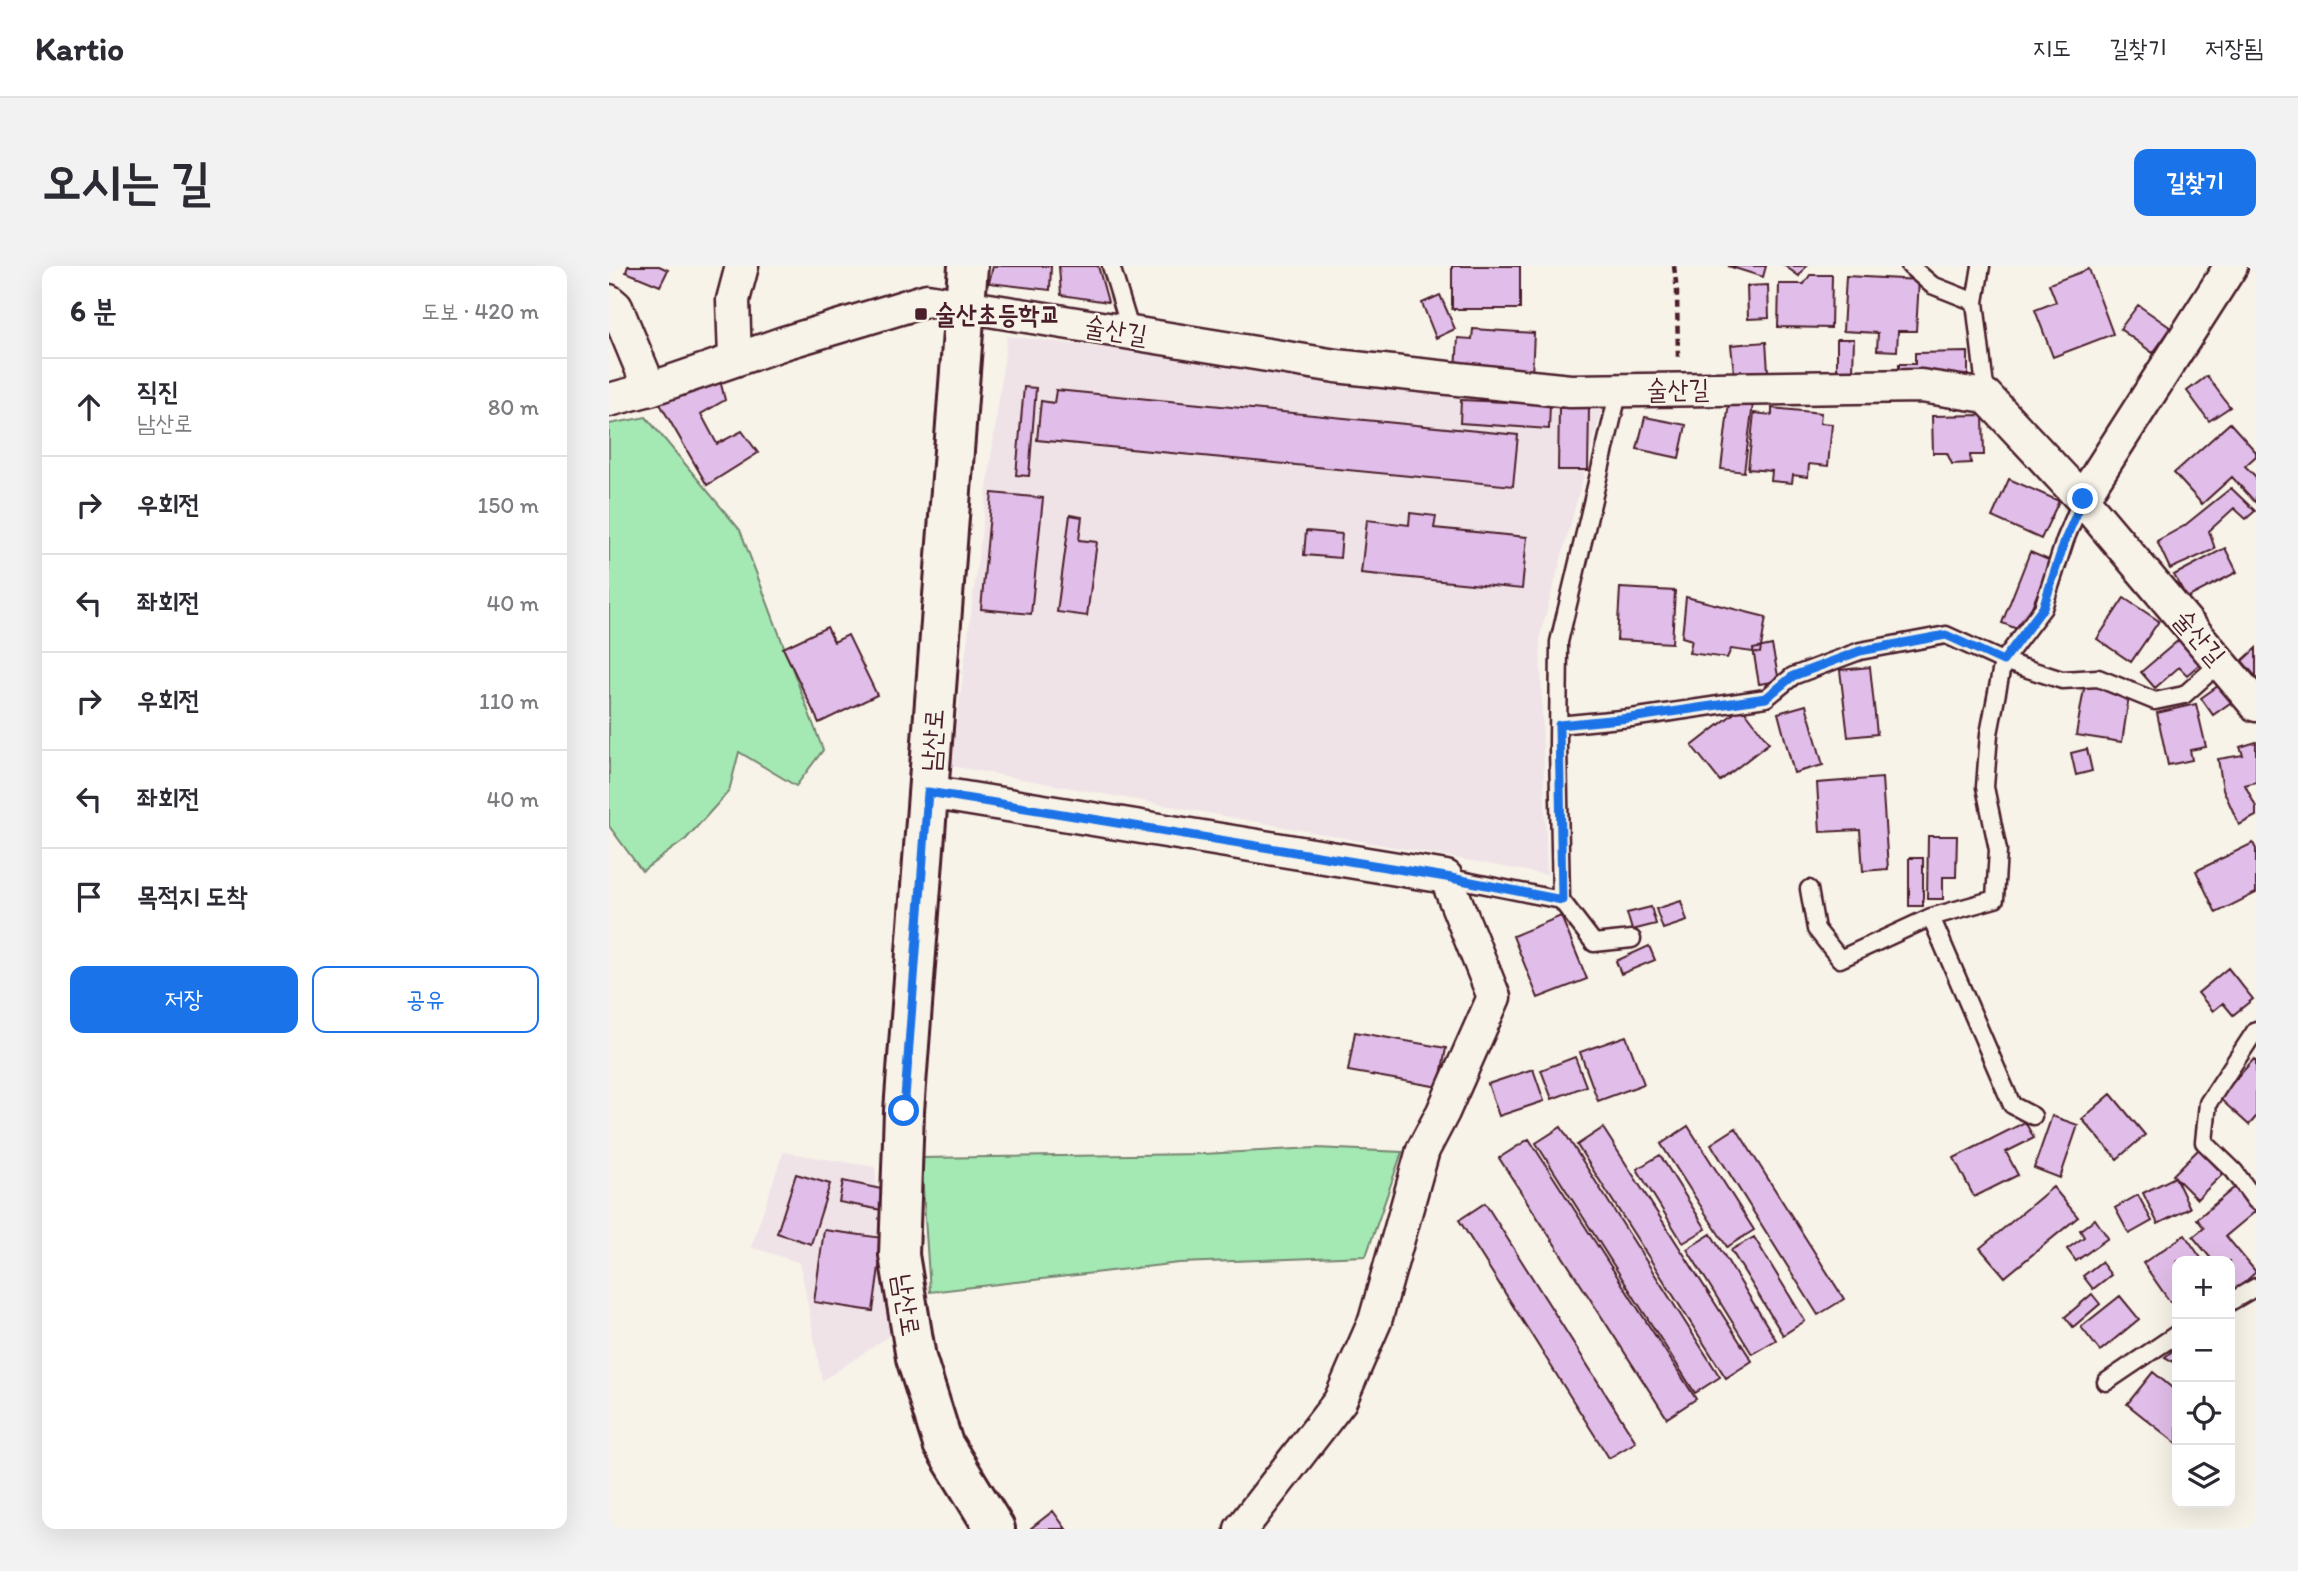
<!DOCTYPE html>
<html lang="ko">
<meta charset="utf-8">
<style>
:root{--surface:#fff;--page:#f2f2f3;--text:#2b2b33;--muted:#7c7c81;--line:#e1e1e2;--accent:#1a73e8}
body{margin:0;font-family:Itim,"Poor Story",sans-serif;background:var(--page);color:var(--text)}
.controls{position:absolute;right:21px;bottom:21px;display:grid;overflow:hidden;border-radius:14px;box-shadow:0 7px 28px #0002}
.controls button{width:63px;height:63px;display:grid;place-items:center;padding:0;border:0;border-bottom:2px solid var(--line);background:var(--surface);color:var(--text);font:35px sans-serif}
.stop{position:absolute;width:21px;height:21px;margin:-16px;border:5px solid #1a73e8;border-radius:50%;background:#fff}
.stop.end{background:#1a73e8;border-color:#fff;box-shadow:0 2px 7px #0008}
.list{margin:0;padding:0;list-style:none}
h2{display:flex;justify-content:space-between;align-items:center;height:91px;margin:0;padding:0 28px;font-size:30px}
h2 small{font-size:23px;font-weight:400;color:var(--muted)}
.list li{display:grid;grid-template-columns:46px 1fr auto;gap:21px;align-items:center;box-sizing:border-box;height:98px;padding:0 28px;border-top:2px solid var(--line)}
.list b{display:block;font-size:26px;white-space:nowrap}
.list p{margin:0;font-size:23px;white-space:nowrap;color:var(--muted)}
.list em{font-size:23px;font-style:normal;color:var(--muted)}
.actions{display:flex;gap:14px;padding:21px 28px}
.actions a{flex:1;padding:16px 0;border:2px solid var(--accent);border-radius:14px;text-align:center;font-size:24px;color:var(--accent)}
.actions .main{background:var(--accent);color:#fff}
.icon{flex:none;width:38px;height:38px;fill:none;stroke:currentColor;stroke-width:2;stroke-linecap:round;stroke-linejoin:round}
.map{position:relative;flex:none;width:1647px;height:1263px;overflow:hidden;border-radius:14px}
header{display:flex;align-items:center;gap:42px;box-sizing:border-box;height:98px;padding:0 35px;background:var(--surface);border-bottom:2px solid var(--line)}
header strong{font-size:33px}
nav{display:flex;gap:38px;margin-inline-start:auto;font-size:24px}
.intro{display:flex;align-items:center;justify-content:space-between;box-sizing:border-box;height:168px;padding:0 42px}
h1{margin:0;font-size:49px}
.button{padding:18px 32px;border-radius:14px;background:var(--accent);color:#fff;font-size:24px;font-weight:700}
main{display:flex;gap:42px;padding:0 42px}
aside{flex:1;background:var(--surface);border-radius:14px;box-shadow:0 7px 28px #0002}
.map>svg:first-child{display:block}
.built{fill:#f0e3e8}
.green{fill:#a4e9b4;stroke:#778470;stroke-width:2}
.building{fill:#e1bee9;stroke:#4a1f2b;stroke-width:2}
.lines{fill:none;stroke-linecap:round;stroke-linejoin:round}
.service-casing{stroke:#4a1f2b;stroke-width:21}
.minor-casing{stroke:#4a1f2b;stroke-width:37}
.tertiary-casing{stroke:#4a1f2b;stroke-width:44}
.path{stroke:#4a1f2b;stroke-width:4.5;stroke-dasharray:7 5;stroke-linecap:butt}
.service{stroke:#f7f3e8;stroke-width:16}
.minor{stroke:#f7f3e8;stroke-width:32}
.tertiary{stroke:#f7f3e8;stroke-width:38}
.route{stroke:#1a73e8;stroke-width:9}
.poi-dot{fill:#4a1f2b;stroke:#f7f3e8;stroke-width:2.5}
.labels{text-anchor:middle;stroke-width:5;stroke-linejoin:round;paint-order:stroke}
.poi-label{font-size:26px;font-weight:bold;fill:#4a1f2b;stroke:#f7f3e8;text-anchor:start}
.street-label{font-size:26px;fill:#4a1f2b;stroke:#f7f3e8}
</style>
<header>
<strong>Kartio</strong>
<nav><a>지도</a><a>길찾기</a><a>저장됨</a></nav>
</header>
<div class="intro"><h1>오시는 길</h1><a class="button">길찾기</a></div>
<main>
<aside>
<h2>6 분<small>도보 · 420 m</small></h2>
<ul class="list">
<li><svg class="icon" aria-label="ahead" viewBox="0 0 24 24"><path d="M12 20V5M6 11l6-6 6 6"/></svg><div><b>직진</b><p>남산로</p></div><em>80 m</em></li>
<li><svg class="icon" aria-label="right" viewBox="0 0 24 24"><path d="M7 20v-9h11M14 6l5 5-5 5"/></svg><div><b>우회전</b></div><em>150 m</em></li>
<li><svg class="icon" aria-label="left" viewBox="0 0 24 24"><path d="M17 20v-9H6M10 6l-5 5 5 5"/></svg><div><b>좌회전</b></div><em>40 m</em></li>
<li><svg class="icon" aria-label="right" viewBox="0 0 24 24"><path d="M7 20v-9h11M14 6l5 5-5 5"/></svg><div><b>우회전</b></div><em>110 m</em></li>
<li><svg class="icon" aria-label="left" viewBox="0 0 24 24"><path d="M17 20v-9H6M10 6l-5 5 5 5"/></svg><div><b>좌회전</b></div><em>40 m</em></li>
<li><svg class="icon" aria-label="arrive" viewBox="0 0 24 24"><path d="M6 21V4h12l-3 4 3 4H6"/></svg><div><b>목적지 도착</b></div></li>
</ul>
<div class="actions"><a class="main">저장</a><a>공유</a></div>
</aside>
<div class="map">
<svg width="1647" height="1263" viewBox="0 0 1647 1263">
<rect width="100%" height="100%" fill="#f7f3e8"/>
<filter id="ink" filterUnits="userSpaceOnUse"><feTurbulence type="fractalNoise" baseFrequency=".0143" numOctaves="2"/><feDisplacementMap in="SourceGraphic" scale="14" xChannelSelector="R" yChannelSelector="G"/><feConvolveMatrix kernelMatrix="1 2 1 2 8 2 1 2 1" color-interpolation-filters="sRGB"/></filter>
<g filter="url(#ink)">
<path class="built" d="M398,70L993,143L931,370L938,609L342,500Z
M174,886L266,901L283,1068L213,1115L191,997L142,981Z"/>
<path class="green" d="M37,151L131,264L214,484L187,520L130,486L120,525L77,573L33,605L0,560V158Z
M707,882L793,886L757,990L570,997L321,1026L312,892L593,888Z"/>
<path class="building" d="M19,0H50L59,4L51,20L17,6Z
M384,0H442L441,24L380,17Z
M450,0H489L499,36L452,29Z
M843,0H911V43H843Z
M1119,0H1157L1154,11Z
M1176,0H1197L1190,10Z
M1480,3L1504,68L1444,91L1426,44L1447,36L1440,18Z
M1201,9H1223L1222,62L1169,61L1170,18H1195Z
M1237,10L1310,14L1307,65H1289L1288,85L1268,84L1269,67L1234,65Z
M1159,19L1160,52L1139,53L1138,20Z
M831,29L846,63L827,72L813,37Z
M1529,39L1562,62L1544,87L1511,63Z
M864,63L925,67L923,109L847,104L849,72L863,73Z
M1228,73H1245L1244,105H1228Z
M1157,76L1159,105L1125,108L1122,79Z
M1359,86V109H1290V98H1306V87Z
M110,110L116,134L92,148L108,178L133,165L149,187L98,219L47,131Z
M1598,110L1621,141L1600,155L1578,125Z
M415,121L427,122L420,210L407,209Z
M447,124L909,169L904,220L428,174L432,135L445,137Z
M852,134L941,138L940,163L851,157Z
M1120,136L1144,138L1135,206L1112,203Z
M950,142H980L979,204H949Z
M1163,142L1212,147L1211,157L1223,158L1219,200L1200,198L1199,211L1184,209L1183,217L1162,215L1163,205L1139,203L1145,147L1163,149Z
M1374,149L1375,189H1361L1362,197L1343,198L1338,187H1324L1323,150Z
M1036,151L1077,159L1070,192L1028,183Z
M1621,157L1647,186V190L1636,200L1647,211V235L1646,236L1623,211L1593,238L1565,207Z
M1400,213L1450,235L1432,273L1383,251Z
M1622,222L1646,245L1637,253L1625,242L1600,265L1606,283L1561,303L1548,275L1575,260Z
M383,227L434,232L422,348L372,343Z
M801,247L827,250L825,262L918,271L913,323L752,307L758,254L800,259Z
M461,249L473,251L470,274L488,276L478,350L448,346Z
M697,265L733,268L731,292L695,289Z
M1616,282L1628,306L1578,332L1565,309Z
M1421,286L1442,295L1413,365L1393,357Z
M1011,322L1066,325L1063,377L1008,374Z
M1077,331L1157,351L1151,387L1122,383L1118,392L1080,387L1083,374L1073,371Z
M1515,332L1550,355L1522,396L1488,373Z
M218,361L225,376L239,369L268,429L210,457L174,382Z
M1571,373L1592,397L1578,409L1570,401L1546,422L1532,406Z
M1163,379L1170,415L1150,418L1144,383Z
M1647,382V411L1633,395Z
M1261,401L1268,468L1239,471L1231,404Z
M1616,415L1628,432L1604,449L1592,432Z
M1476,417L1521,424L1513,476L1467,469Z
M1587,438L1597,481L1581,484L1583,494L1559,499L1548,447Z
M1197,439L1214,499L1185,507L1169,447Z
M1133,441L1160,477L1111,515L1083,480Z
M1647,476V516L1636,519L1647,541V550L1630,559L1614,523L1609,493L1634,489L1631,481Z
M1478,483L1483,505L1467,509L1462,487Z
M1273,512L1279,603L1254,605L1251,564L1211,566L1208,517Z
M1319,570H1348L1347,611H1334V633H1318Z
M1644,577L1647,583V627L1607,647L1587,605Z
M1300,592H1314V640H1300Z
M1072,635L1078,655L1054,663L1047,643Z
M1042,641L1047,658L1023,664L1018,647Z
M952,650L978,713L929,732L904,670Z
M1040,680L1046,694L1012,708L1007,695Z
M1619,702L1644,733L1624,749L1614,737L1604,745L1589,727Z
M746,766L837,782L830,821L739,805Z
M1017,770L1035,818L989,835L971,786Z
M966,791L977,820L943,833L932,804Z
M1645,793L1647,795V851L1640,859L1610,832Z
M924,803L935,835L890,850L879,818Z
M1502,828L1536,869L1508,893L1473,853Z
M1443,850L1469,859L1451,912L1425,902Z
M1416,856L1425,872L1397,886L1409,909L1365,931L1345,892Z
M1079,860L1145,964L1118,981L1052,878Z
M952,861L1111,1111L1086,1127L927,877Z
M994,862L1143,1095L1117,1112L968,879Z
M1127,862L1235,1033L1209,1049L1102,878Z
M920,873L1087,1133L1058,1152L890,892Z
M1590,883L1614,908L1588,933L1564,909Z
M1051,889L1097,963L1074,977L1028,903Z
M187,908L221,918L202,978L168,967Z
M1566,911L1581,942L1549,958L1534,927Z
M234,915L277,924L273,944L230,936Z
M1444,921L1469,951L1396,1011L1371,982Z
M1626,921L1647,945L1617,970L1647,1006L1627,1024L1621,1016V995H1604L1584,971L1595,962L1588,953Z
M1529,929L1543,955L1520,968L1506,942Z
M876,937L1027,1176L1000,1192L850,954Z
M1486,953L1499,972L1467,995L1458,983L1475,971L1471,964Z
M215,964L274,972L264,1045L205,1036Z
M1102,968L1167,1074L1143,1088L1078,983Z
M1576,969L1594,995H1568V1030L1561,1036L1534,997Z
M1145,971L1196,1055L1174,1069L1122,984Z
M1492,996L1502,1009L1484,1023L1474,1010Z
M1483,1028L1491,1038L1464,1061L1456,1051Z
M1511,1030L1530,1053L1491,1085L1472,1061Z
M1568,1081V1098L1556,1091Z
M1544,1106L1568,1126V1178L1518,1138Z
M444,1245L457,1263H423L422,1262Z"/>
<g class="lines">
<g class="service-casing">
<path id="service" d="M502,0L522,66
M1301,0L1323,19L1366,36
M1372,0L1366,36L1377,130
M949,459L1022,452L1157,432L1184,410L1251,385L1337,369L1394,395L1453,414L1489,412L1546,435L1575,429L1612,396
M837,611L952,634L985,677L1023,673
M1200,623L1207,663L1231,693L1322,651L1386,633L1389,584L1376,521L1380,468L1394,395L1434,342L1456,274L1473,233
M952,634L949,479L950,376L1010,124
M1322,651L1403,839L1424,850
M1647,764L1599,837L1595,876L1625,905L1647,935
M1621,1036L1647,1021
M1497,1116L1568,1068"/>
</g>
<g class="minor-casing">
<path id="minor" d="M0,35L7,41L41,123
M126,93L124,34L133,0
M0,134L41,123L175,77L318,34L727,100L961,125L1312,120L1377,130L1473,233L1647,439
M1473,233L1622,0
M319,526L837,611L885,731L834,846L814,884L766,1055L731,1135L632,1263"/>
</g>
<g class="tertiary-casing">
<path id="tertiary" d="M359,0L295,845L290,989L307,1092L334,1178L386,1263"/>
</g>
<path class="path" d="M1065,0L1068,25L1069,94"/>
<use href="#service" class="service"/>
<use href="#minor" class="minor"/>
<use href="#tertiary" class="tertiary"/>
</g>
</g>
<g class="lines" filter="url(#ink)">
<path class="route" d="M295,845L319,526L837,611L953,634L950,459L1021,452L1157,432L1184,410L1251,385L1337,369L1394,395L1434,342L1456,274L1474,233"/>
</g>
<rect class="poi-dot" x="305" y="41" width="14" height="14" rx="3.5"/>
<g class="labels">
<g class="poi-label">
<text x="326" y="57">술산초등학교</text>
</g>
<g class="street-label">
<text transform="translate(507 64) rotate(9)" y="9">술산길</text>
<text transform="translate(1069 123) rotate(-1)" y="9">술산길</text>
<text transform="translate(1591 371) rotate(49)" y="9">술산길</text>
<text transform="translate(323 474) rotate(-86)" y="9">남산로</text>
<text transform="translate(298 1039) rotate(81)" y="9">남산로</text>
</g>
</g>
</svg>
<div class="controls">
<button>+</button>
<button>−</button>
<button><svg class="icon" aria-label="locate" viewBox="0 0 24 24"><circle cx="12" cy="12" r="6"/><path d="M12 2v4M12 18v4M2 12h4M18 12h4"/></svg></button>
<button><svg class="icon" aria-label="layers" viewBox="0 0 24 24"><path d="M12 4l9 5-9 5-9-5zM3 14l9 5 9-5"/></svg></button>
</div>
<div class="stop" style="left:295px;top:845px"></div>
<div class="stop end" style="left:1474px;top:233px"></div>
</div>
</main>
